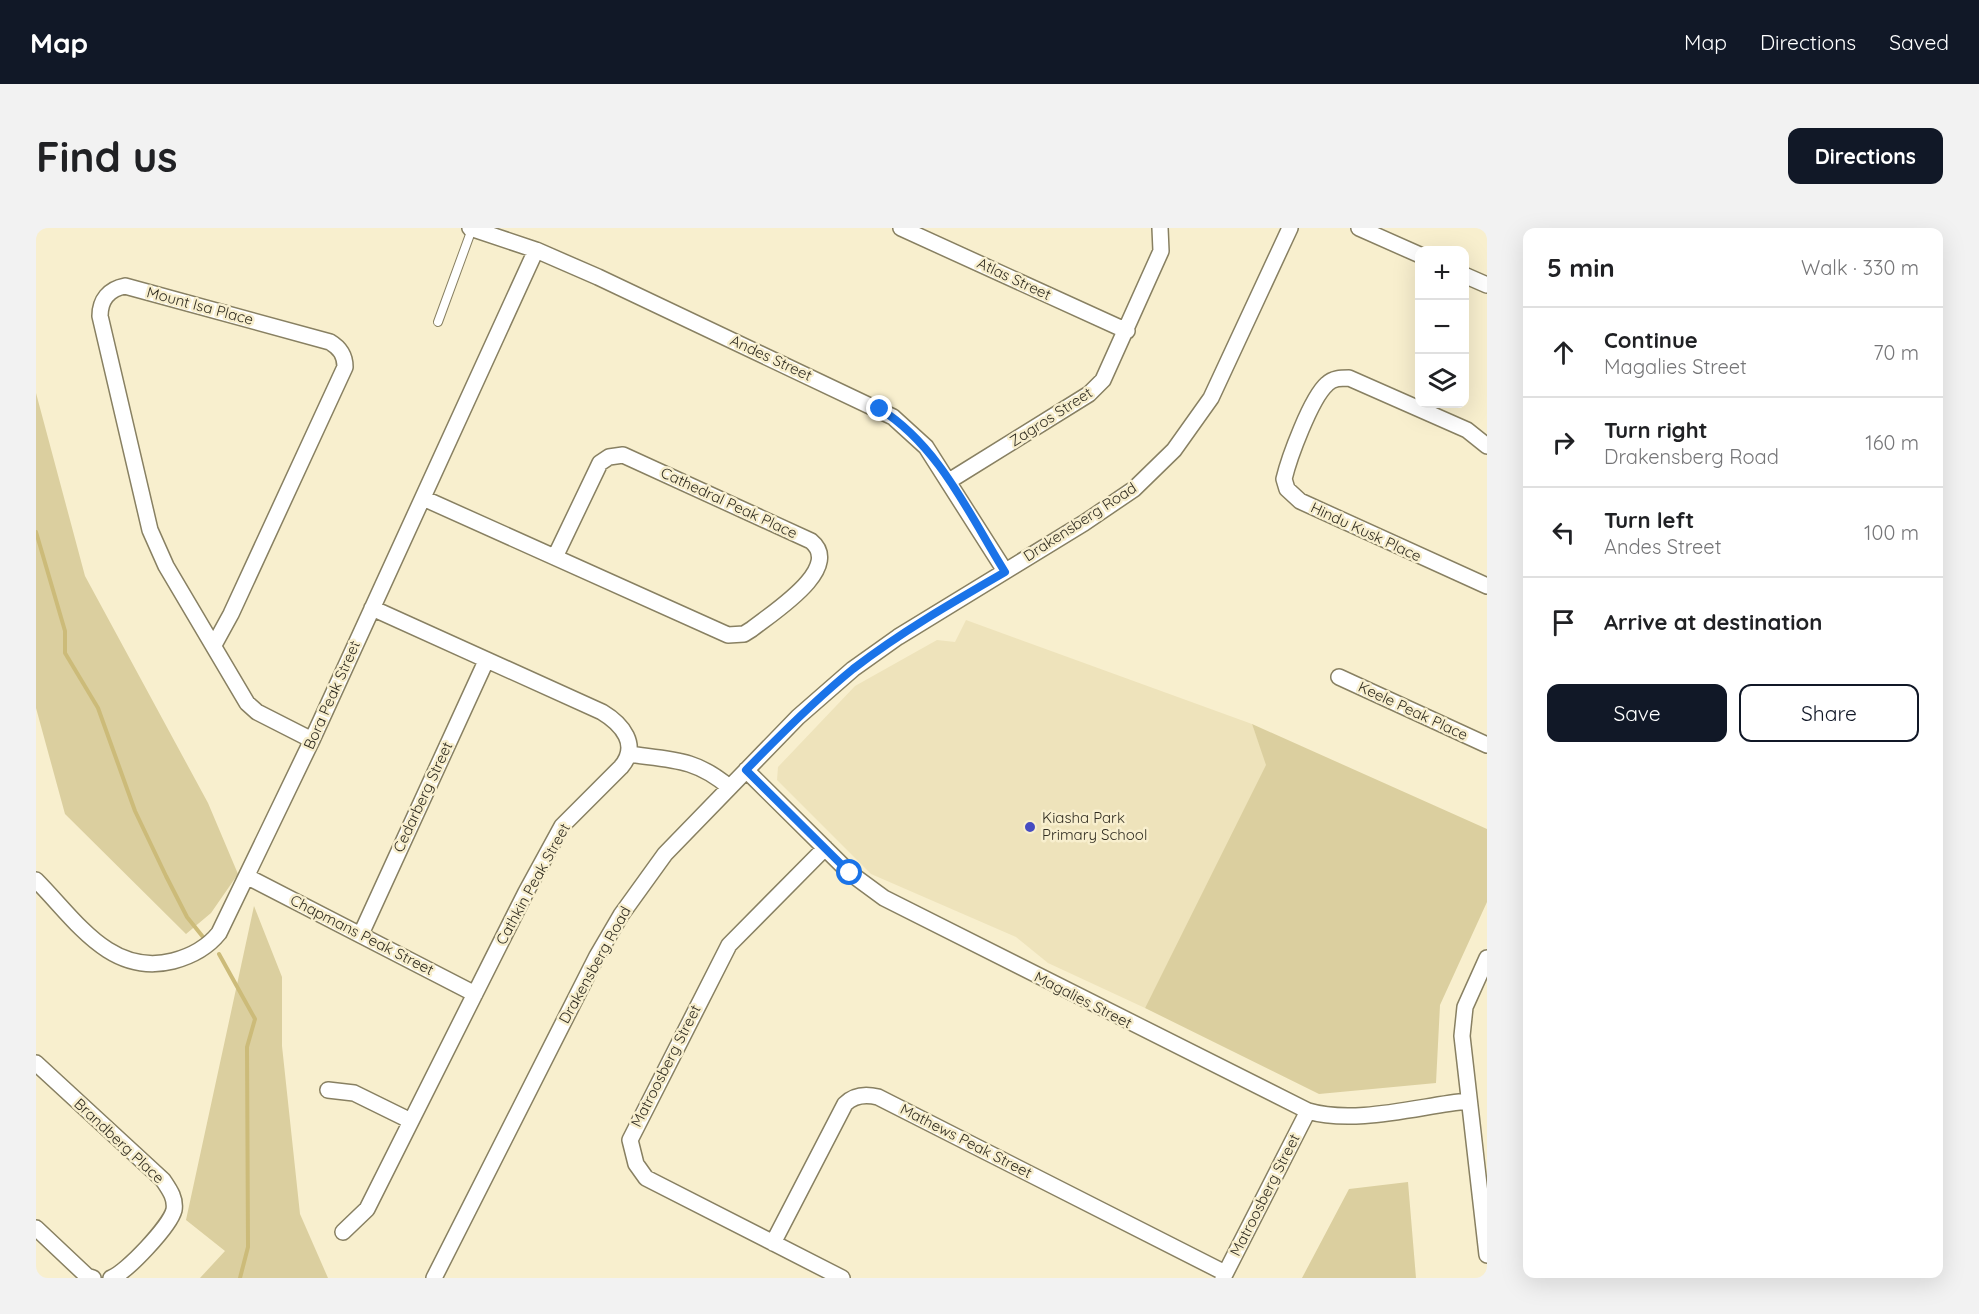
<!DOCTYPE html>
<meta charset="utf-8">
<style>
:root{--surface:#fff;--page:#f2f2f2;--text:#202124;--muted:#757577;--line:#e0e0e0;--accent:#111827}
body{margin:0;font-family:Quicksand,sans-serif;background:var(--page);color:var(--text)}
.controls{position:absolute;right:18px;top:18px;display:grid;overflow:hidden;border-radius:12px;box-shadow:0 6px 24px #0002}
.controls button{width:54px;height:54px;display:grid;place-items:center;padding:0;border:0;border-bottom:2px solid var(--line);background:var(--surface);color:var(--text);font:30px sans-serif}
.stop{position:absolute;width:18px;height:18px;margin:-14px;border:4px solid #1a73e8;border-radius:50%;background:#fff}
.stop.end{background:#1a73e8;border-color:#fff;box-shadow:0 2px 6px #0008}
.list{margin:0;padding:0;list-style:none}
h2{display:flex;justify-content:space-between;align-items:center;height:78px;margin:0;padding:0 24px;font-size:26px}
h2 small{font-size:20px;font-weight:400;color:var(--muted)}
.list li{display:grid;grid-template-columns:39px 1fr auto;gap:18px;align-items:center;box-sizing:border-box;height:90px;padding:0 24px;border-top:2px solid var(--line)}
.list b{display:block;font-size:22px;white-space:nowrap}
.list p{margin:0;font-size:20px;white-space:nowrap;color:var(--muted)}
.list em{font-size:20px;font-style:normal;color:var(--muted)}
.actions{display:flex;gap:12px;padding:18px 24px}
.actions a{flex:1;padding:14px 0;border:2px solid var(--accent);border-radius:12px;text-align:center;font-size:21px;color:var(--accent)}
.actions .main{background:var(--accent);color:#fff}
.icon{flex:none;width:33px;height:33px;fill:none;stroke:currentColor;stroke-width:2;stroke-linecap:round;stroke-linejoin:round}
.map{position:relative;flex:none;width:1451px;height:1050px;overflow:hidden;border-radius:12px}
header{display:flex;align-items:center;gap:36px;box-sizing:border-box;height:84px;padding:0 30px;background:var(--accent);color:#fff}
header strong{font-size:28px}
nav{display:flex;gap:33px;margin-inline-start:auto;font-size:21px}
.intro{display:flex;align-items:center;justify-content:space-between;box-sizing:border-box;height:144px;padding:0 36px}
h1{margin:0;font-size:42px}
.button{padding:15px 27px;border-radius:12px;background:var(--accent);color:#fff;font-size:21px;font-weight:700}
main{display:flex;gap:36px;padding:0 36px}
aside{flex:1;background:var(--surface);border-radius:12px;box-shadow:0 6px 24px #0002}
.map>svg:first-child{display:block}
.built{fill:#eee3bb}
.green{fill:#dbcf9f}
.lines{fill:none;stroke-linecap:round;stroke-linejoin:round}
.stream{stroke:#ccbb79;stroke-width:4}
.lane-casing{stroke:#888062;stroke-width:10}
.street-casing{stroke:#888062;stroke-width:18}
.lane{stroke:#fff;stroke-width:8}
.street{stroke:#fff;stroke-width:15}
.route{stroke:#1a73e8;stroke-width:8}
.poi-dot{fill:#464cc1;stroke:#f8efce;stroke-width:2}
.labels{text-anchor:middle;stroke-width:5;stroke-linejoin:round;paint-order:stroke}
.street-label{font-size:15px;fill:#312d21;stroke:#f8efce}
.poi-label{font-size:15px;fill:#312d21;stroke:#f8efce;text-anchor:start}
</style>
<header>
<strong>Map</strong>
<nav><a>Map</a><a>Directions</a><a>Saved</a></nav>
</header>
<div class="intro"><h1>Find us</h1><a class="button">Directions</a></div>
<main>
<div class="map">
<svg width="1451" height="1050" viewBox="0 0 1451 1050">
<rect width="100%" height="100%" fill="#f8efce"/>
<path class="built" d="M930,392L1216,496L1231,537L1109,780L1012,735L980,709L835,646L741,552L742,539L819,458L901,412L919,414Z"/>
<path class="green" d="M0,165L49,348L172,575L202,646L175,685L150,706L29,586L0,480Z
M1216,496L1451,601V674L1404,777L1400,855L1283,866L1109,780L1230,537Z
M218,678L246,749V818L264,986L292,1050H164L189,1023L150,992Z
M1372,954L1380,1050H1266L1313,961Z"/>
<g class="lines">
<path class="stream" d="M0,304L29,403V425L62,480L99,583L130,648L151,689L167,709
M183,726L219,791L211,819L212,1019L204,1050"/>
<g class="lane-casing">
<path id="lane" d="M402,94L436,1"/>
</g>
<g class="street-casing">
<path id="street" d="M434,0L500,22L562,49L857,189L890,219L969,343
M865,0L1091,103
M1323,0L1384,27
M1428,47L1451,57
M1451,218L1431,202L1313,150C1305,150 1297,150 1291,156C1275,170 1253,230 1248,251L1251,261L1264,273L1451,358
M913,253L1053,166L1067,152L1125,23L1124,0
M387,270L692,407L708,406L716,401C736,385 808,340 775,313L587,227L573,229L564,235L519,329
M178,417L195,386L309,139C309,127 304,120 294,114L89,58C73,61 64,72 64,88L114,302L130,338L211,475L221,484L276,512
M1303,449L1451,517
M592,526C635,532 659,530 693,559
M710,542L814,645L848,670L1272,883C1319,897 1383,878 1431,873
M789,620L693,717L594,912L600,936L610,950L806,1050
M212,649L439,766
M0,652C39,691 74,749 137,733C156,728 171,720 183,705L276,512L500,22
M325,706L450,433
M1451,730L1429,779L1426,808L1451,1027
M0,835L127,952C133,961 140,970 138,982C134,998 90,1045 75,1050
M292,862L318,865L375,893
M0,1000L51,1048L57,1050
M307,1004L331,981L490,664L526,598L585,539C604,517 586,496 566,484L336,380
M737,1015L809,876C818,867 830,866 842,869L1189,1045
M398,1050L561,728L585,687L629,626L762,489L817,441L862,409L1048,295L1098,261L1138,222L1175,170L1254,0
M1187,1050L1272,883"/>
</g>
<use href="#lane" class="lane"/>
<use href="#street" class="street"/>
</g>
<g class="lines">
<path class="route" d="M814,645L710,542C744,507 779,472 817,441C865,404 917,374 969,344C933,286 903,218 844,181"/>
</g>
<circle class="poi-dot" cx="994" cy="599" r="6"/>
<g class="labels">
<g class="street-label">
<text transform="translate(978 51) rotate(25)" y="5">Atlas Street</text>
<text transform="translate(164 78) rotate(15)" y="5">Mount Isa Place</text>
<text transform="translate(735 130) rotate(25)" y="5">Andes Street</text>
<text transform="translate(1015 189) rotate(-33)" y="5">Zagros Street</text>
<text transform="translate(693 275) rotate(25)" y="5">Cathedral Peak Place</text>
<text transform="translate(1044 294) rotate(-33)" y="5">Drakensberg Road</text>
<text transform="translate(1330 304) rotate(25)" y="5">Hindu Kusk Place</text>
<text transform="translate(296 467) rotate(-66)" y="5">Bora Peak Street</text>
<text transform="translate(1377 483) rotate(25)" y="5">Keele Peak Place</text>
<text transform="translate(387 569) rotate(-65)" y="5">Cedarberg Street</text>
<text transform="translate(497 656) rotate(-61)" y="5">Cathkin Peak Street</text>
<text transform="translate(326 707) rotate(27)" y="5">Chapmans Peak Street</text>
<text transform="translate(559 737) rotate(-61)" y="5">Drakensberg Road</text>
<text transform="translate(1047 772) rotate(27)" y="5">Magalies Street</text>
<text transform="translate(630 838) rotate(-63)" y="5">Matroosberg Street</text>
<text transform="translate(83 913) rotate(43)" y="5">Brandberg Place</text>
<text transform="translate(930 913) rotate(27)" y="5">Mathews Peak Street</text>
<text transform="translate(1229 967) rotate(-63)" y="5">Matroosberg Street</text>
</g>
<g class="poi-label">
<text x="1006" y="595">Kiasha Park<tspan x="1006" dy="17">Primary School</tspan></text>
</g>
</g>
</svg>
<div class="controls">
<button>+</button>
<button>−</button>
<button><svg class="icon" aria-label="layers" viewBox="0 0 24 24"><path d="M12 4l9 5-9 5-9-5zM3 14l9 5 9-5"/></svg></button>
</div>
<div class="stop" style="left:814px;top:645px"></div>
<div class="stop end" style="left:844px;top:181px"></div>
</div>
<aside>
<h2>5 min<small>Walk · 330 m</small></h2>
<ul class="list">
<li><svg class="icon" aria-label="ahead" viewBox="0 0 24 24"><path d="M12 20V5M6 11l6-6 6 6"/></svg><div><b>Continue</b><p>Magalies Street</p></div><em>70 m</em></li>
<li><svg class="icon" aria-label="right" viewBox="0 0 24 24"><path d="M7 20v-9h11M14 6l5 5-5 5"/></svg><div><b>Turn right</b><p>Drakensberg Road</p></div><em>160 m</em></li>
<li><svg class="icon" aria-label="left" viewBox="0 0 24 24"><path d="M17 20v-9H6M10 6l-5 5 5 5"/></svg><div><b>Turn left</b><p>Andes Street</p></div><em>100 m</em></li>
<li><svg class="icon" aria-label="arrive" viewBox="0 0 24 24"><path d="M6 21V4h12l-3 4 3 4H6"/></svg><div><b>Arrive at destination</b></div></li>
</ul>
<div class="actions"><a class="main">Save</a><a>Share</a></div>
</aside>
</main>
